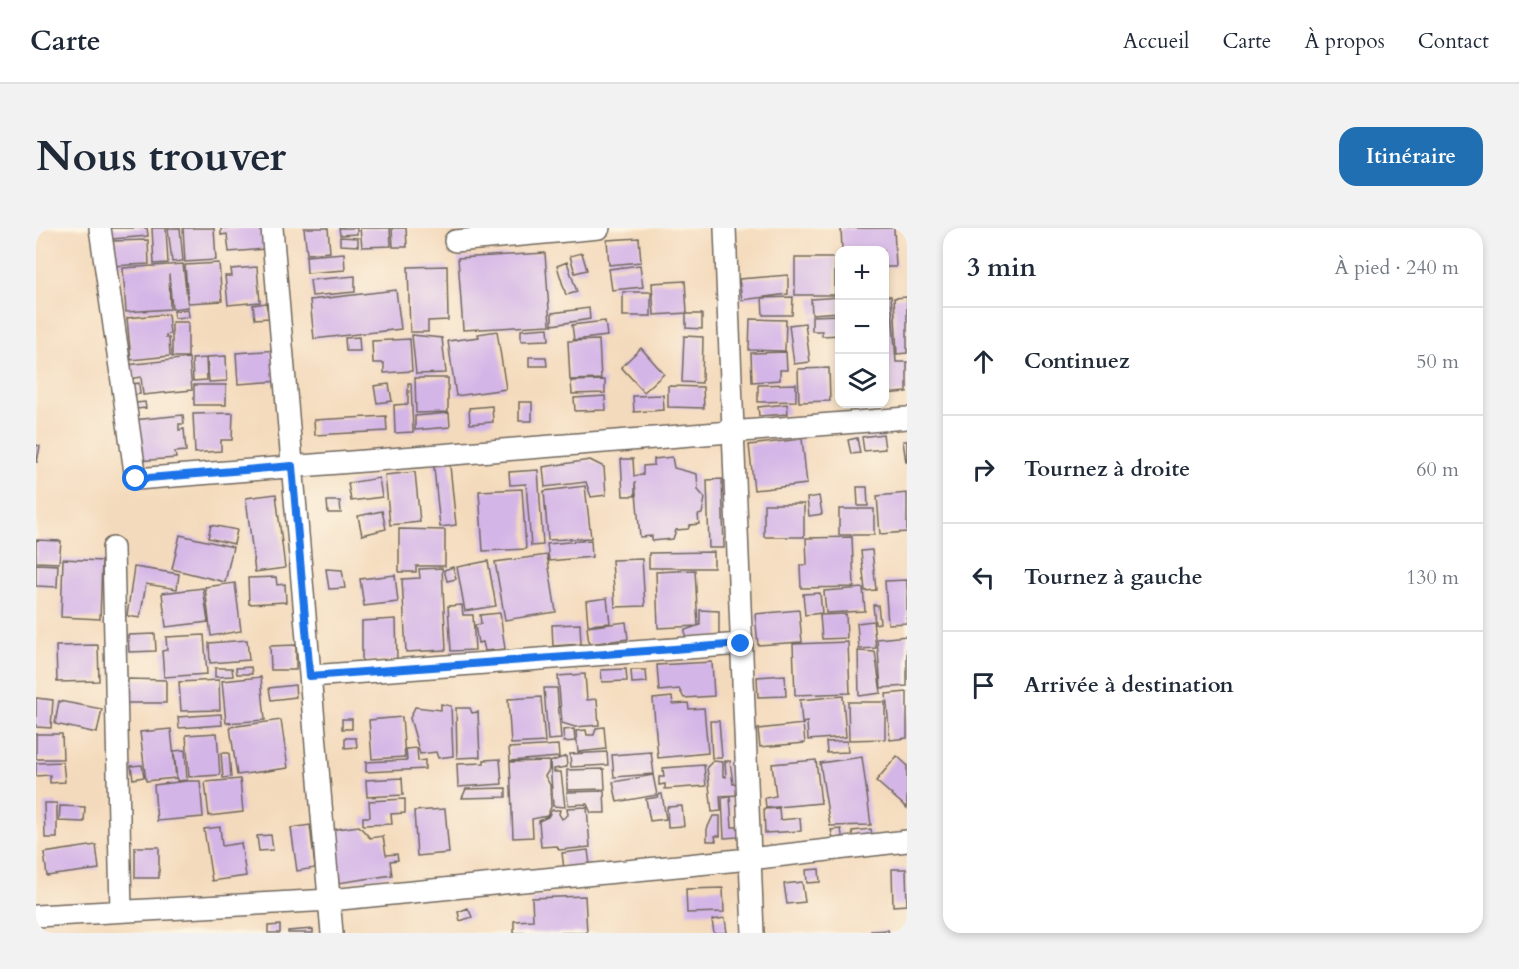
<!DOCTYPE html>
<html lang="fr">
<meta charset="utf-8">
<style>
:root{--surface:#fff;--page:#f2f2f3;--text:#1f2937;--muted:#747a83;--line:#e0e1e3;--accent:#1f6fb2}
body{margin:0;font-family:Cardo,serif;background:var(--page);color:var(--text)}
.controls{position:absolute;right:18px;top:18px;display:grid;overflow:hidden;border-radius:12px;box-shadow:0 3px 9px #0003}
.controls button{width:54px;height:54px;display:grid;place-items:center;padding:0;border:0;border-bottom:2px solid var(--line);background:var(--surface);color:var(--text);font:30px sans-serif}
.stop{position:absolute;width:18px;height:18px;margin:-14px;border:4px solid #1a73e8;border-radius:50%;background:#fff}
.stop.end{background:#1a73e8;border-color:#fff;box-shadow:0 2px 6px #0008}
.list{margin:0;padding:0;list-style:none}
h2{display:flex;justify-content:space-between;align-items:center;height:78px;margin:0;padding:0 24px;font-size:26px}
h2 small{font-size:20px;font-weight:400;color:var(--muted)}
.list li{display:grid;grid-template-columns:39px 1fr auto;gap:18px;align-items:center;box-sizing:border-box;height:108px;padding:0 24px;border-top:2px solid var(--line)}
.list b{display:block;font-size:22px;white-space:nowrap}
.list em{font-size:20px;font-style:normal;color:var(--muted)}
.icon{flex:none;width:33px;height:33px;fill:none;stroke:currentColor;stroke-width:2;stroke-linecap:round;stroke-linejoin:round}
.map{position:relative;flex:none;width:871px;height:705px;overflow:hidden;border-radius:18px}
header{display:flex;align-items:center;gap:36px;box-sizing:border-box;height:84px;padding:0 30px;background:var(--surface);border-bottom:2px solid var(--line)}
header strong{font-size:28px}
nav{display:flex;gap:33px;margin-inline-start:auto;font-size:21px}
.intro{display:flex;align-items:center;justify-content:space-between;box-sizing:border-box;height:144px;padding:0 36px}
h1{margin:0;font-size:42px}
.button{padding:15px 27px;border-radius:18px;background:var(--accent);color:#fff;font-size:21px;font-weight:700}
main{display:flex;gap:36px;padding:0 36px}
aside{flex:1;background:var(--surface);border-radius:18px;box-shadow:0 3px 9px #0003}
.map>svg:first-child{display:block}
.building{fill:#d4b5e7}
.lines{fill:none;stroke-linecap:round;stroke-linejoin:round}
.minor-casing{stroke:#71685e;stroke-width:24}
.minor{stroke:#fff;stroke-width:21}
.route{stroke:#1a73e8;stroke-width:8}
</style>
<header>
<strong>Carte</strong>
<nav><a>Accueil</a><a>Carte</a><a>À propos</a><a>Contact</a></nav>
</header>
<div class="intro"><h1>Nous trouver</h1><a class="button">Itinéraire</a></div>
<main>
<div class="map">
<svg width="871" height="705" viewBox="0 0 871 705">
<rect width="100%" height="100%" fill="#fcf5e5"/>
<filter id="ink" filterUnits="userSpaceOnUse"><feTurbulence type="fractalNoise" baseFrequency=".0167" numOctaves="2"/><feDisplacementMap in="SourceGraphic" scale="12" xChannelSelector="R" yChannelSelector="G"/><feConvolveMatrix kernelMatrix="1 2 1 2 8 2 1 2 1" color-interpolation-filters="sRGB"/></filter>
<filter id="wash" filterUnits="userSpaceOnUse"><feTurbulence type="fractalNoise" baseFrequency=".008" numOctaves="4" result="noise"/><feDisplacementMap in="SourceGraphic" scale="24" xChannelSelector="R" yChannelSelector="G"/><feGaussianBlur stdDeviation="1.35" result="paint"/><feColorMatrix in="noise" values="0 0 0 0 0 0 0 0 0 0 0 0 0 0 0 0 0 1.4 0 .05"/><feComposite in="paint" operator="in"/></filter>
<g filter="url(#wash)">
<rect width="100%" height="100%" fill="#f4dabc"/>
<g id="blocks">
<path class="building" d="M75,0H111L112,8L76,11Z
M116,0H130L132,35L118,36Z
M132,0H144L147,33L136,34Z
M147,0H178L180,32L149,34Z
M185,0H227L229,21L193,24L191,6L185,7Z
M268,0H292L294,24L271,26Z
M303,0H321V6L304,7Z
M324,0H354L355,18L326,19Z
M356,0H370L371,19H357Z
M805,0H858L860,39H848V22H806Z
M304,9L322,10V18L304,17Z
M603,10L605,34L573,37L571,12Z
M112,12L113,36L75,38L74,13Z
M308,25L309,42L271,45L270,28Z
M509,25L514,97L427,102L422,30Z
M546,25L551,42L539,45L534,28Z
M759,30H799V67H759Z
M531,34L541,64L530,67L521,38Z
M183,35L186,73L152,75L149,37Z
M147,36L152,79L136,81L133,46L134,81L90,84L87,40Z
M604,37L607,59L576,62L573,41Z
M411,38L412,92L392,93V104H374L372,39Z
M221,39L224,74L192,77L189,48H196L195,41Z
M752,47V66L706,72L703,51Z
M319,48V64L276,68L274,52Z
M649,53L651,85L618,87L616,55Z
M360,62L365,101L278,111L274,72Z
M587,64H615V88H587Z
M848,68H855L860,134H871V164L848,166Z
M757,69L756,87H727L726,70Z
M804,69V84L776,86L775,71Z
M871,69V125L861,126L858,70Z
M230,75L233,90L219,91L217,77Z
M553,80L554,91L516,97V85Z
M152,81L153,89L138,90V83Z
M132,86L134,106L130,107V110H133L134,128L95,132L91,90Z
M650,86H666V101L650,100Z
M804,87V107L786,108V103H776V88Z
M714,91L750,92L749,123L713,122Z
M569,93L571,108L538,112L536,97Z
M136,94H152V129H136Z
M769,95L774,134L758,136L753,97Z
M512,100L513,112L485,113V102Z
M461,103L470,161L420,168L412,113L443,109L442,106Z
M376,107L406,110L410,145L380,146Z
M648,108L667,109L666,155L646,154Z
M323,109L324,123H310L309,110Z
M374,111L376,143L348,145V135H337L336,113Z
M563,112L565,151L534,152L532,113Z
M605,120L628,146L608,164L585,139Z
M242,122L245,153L202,156L200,125Z
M750,124L751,142H744V152L716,154L715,125Z
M190,128L191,153L173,154L171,129Z
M493,129H510L511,138H493Z
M153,130L156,162L107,167L105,149L93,151L91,137Z
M170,130L171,152L157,153L156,131Z
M793,140L794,173L763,174L762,141Z
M379,150H412V184L380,185Z
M569,152V165L536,166L535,153Z
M103,155L104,166L97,167L95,156Z
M372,155H375L377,204L359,205L358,177L372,176Z
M353,156L356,173L341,175L338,158Z
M760,156V173L722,174V157Z
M158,157H190V177H158Z
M632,158L667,159L668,180L632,179Z
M627,167L628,182L598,184L597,168Z
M569,168L570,182L539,183L538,170Z
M109,174L110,180L100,181V175Z
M483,174H496V193H483Z
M751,176L752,186L723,188L722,179Z
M456,178L457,194L434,196L433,180Z
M197,185L196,212H185V223L159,225L157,186Z
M413,185L414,199L379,202V188Z
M147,187L148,196H143V202L148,201L150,223L139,224L140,230L101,233L97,192Z
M350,188L351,203L279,207L278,192Z
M847,206L849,221L828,223L826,209Z
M821,210L824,225L815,226L812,212Z
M766,211L771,256L718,262L713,217Z
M867,213H871V234H870Z
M0,217L4,218L1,234H0Z
M413,228L420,297L404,299L397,230Z
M636,229L638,240L661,246L662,262L669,270L666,286L662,287L663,296L654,297L652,301L640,302L637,311L616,313V308L604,309L599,254V268H587L585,231H597L598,248L607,247V238L618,237V231Z
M554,232L568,239L570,267L555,269L550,254L509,259L507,239Z
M502,242L507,317L495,318L490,256L474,257L473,244Z
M379,244L384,294L354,297L349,247Z
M343,250L346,269L315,273L312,255Z
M686,251L688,320H673L671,252Z
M549,258L555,310L512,312L508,263Z
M821,259H831L832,278H822Z
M486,261L490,321L447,323L443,263Z
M871,265V304L844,306L841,268Z
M240,266L249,340L219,344L210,270Z
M783,268L786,286L773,288L771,270Z
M291,273H304L305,285H292Z
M728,276H768V309H728Z
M803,281H838V307H803Z
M346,283L350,301L326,307L322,288Z
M175,297L201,302L198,316L172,310Z
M363,301L409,302V338H380V344H363Z
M144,307L197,319L189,354L136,341Z
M816,309L818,359L765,360L764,337H771L770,310Z
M0,312L25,313L23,335L0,334Z
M555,312L556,329L513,333L511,316Z
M836,322L840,362L829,363L825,323Z
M678,324V340H613V325Z
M511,327L520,384L469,392L459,334Z
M27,331L66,333L64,391L25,389Z
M606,331L609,378L579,379L576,332Z
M452,333L460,378L429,383L421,339Z
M0,336L22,337L21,359L0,358Z
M98,339L143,346L141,361L110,356L104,390L91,388Z
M417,339L420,351L411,353L408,342Z
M406,340L410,422L370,424L366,351L384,350L383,341Z
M290,341L306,342L309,360L293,361Z
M659,342L662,398L622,400L620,344Z
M359,347L362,374L328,378L324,351Z
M240,349L241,357L249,356L250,374L213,376L212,350Z
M871,352V395L852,396L849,353Z
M199,355L205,403L175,408L169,359Z
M167,360L172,394L130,399L126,365Z
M827,360L829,383L790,385L788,363Z
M784,365L786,385L769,387L767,366Z
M571,370L574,395L552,397L550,373Z
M426,377L427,387H437L439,422L415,423L412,378Z
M837,377H842L844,395L839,396Z
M664,382L683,383V409H649V402L664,397Z
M763,382L766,414L722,417L719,386Z
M464,385L469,421L449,423L447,414L442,415L439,397L445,396L444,387Z
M810,386L811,410L786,411L784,387Z
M360,391L361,432L326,433V393Z
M837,393L840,420L823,421L821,395Z
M590,394L592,411L553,416L551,399Z
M544,396L545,416L517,418L516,397Z
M119,406L120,423L93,424L92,407Z
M168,407L171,446L128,449L126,423L131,422L130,409Z
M871,408V458L845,460L841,411Z
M211,412L213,432L174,435L173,415Z
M812,414L814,465L759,467L757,416Z
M62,417L63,453L21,454L20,418Z
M260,417V442H235L234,418Z
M822,423L839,424L845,465L823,468Z
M676,434L678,468L648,470L643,461L623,463L621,437Z
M215,439L216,446H201L200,440Z
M179,440H196L197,448L179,449Z
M590,441L591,453L566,454L565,442Z
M595,442H610L611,454L596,455Z
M549,446L551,472L561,471L563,497L539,499L526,495L522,448Z
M749,447L750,468L722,469L721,449Z
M225,449L229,492L190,495L186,453Z
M92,451L130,452V475H91Z
M183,452L184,482L145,483L143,454Z
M259,457L260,469L235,472L233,460Z
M508,460H521L525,511L512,512Z
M871,464V510L854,512L850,466Z
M807,468L810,509L772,512L771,494L766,495L764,472Z
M505,469L509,514L475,516L472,471Z
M636,469L637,476L652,475L653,481L668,480L672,525L622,530L617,471Z
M0,470L17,472L15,500L0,499Z
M23,473L66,481L61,505L19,496Z
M812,474H849V511L813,512Z
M405,476L415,478L417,528L402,530L400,524L384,526L374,490L379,479L405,482Z
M420,480H434L436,485L442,484L444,529L421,530Z
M185,486L186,497L143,500L142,489Z
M366,489L369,529L336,531L333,492Z
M306,491H316V501H306Z
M245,492L252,540L201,547L194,499Z
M674,493H683L686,530H676Z
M767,496L769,515L724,519L722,501Z
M568,499L570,521L542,524L540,503L550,502L551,507H558L560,500Z
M135,501L140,550L110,553L104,504Z
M538,501L539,513L528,514L527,502Z
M181,505L184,547L153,549L150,507Z
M0,506H26L27,531H0Z
M309,510H320L321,519L309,520Z
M811,513L812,524L791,525L790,514Z
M522,517L523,529L474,533L473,520Z
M381,520L382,533L389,532V541L330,544V534L371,532L370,521Z
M149,522L151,552L141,553L138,523Z
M571,524L572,537L535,539L534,526Z
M615,524L618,546L578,549L576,527Z
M185,525H193L195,549L187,550Z
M530,528L531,539L518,541V544H525L529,579L517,578L514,534Z
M861,528L871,537V580L840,553Z
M826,529L835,597L794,598L784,535Z
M464,531L466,556L422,559L421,536L448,535V532Z
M780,532L785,575L730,580L729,570L740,568L736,536Z
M513,533V542L509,548L514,557L515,579L511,588L496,591L497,609L477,610L474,534Z
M677,533L687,534V548L690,549L689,533H694L697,556L701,555L702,567L684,568L685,583L676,584L671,539Z
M27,534L29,554L14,555V547L0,548V535Z
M106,537L108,549L97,551L95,538Z
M668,537L670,558L629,561V556L623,557V549H628L627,540Z
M568,541L569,561L531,562V542Z
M617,547L621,567L581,574L577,554Z
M366,550L367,567L331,569L330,552Z
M204,551L207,584L173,588L169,554Z
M151,553H164L167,589L121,593L118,557Z
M470,560V569L426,570L430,561Z
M568,563L569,585H555L551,576L532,577L531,564Z
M624,566H626L630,591L614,593L610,571L622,569Z
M694,569L696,599H702V609L688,610L686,570Z
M369,571V585L355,586L356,596L327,597V589H334L333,573Z
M8,575H21V610H9Z
M24,578L49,579L48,594L23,593Z
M646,578L648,598L632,599L631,579Z
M551,579L554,619L523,622L521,618L505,619L503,593L512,589L516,582H524L523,586L526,591L532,587L531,580Z
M743,580L744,592L764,590L765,603L729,605L728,581Z
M409,581L413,625L381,628L378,583Z
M677,588H684V608H679L680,613H671V601Z
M274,597L279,640L261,643L255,600Z
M323,598L334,610L347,608L350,627L361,626L362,632L354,633L356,647L302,655L294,602Z
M184,599L186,618L205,615L210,648L176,653L168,601Z
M805,601L807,613L798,615L795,602Z
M835,601L836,608L817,610L816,603Z
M235,607L237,622L223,623L221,608Z
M60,617L63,641L11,648L8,625Z
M99,619H123V650H99Z
M552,622L554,637L528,641L526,625Z
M783,641L784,654L771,655L770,642Z
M856,641H870L871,677L857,678Z
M766,654L769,674L751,676L748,656Z
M687,660L688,684L651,685L650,661Z
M549,668L551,705H478V693L497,692L496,670Z
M432,680L436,689L424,693L422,684Z
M689,690L691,705H678L676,692Z
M244,697V705H232V698Z
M277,701V705H252V703Z
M852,702L853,705H835V703Z"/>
</g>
</g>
<g filter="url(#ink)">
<use href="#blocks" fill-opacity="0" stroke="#71685e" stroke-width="1.5"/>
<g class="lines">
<g class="minor-casing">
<path id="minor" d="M64,0L100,251L871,190
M236,0L296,705
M689,0L717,705
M419,13L563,0
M77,320L85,683
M275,448L705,416
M0,688L294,672L713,631L871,613"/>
</g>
<use href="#minor" class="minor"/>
</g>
</g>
<g class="lines" filter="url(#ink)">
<path class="route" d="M100,251L256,238L274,448L705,416"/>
</g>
</svg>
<div class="controls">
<button>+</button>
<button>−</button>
<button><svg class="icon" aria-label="layers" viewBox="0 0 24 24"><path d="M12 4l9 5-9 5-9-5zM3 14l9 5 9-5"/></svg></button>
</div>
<div class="stop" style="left:100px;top:251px"></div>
<div class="stop end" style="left:705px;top:416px"></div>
</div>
<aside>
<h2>3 min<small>À pied · 240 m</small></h2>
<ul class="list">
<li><svg class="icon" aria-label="ahead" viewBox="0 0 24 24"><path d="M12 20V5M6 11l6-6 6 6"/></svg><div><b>Continuez</b></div><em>50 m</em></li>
<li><svg class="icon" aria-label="right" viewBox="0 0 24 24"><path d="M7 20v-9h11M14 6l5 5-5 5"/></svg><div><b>Tournez à droite</b></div><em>60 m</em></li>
<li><svg class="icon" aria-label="left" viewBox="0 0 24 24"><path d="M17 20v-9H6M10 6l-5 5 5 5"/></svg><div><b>Tournez à gauche</b></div><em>130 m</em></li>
<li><svg class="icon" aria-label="arrive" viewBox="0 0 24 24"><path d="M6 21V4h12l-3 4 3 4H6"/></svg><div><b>Arrivée à destination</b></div></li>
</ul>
</aside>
</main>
